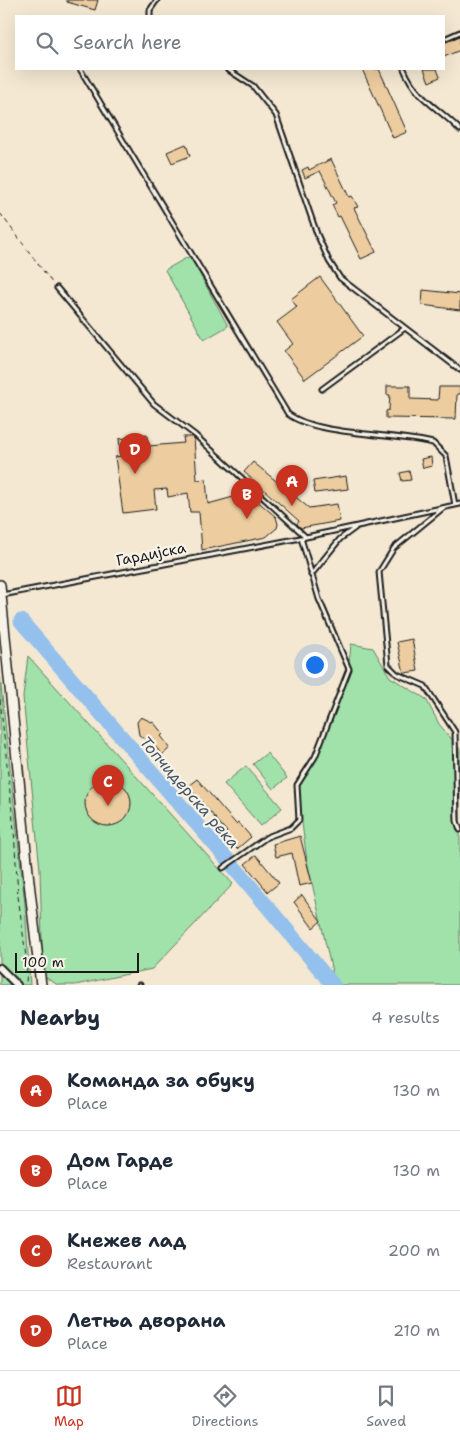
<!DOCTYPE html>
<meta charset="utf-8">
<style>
:root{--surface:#fff;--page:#f2f2f3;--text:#1f2937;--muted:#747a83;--line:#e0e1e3;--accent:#c8321e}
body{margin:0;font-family:"Shantell Sans",sans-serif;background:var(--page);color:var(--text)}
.scale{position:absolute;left:15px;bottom:12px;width:124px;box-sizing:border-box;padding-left:5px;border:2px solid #1c1c1c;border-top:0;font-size:14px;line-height:18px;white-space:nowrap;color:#1c1c1c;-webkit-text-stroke:4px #f7f3e8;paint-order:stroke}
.you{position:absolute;left:314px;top:664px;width:18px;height:18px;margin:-12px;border:4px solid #fff;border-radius:50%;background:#1a73e8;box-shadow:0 0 0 8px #1a73e833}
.badge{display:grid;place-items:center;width:32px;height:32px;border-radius:50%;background:var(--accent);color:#fff;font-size:16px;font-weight:700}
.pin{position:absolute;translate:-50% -41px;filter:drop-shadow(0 1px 2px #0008)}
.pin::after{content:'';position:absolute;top:26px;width:18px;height:15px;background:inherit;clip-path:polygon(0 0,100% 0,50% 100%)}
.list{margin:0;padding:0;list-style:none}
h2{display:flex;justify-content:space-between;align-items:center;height:65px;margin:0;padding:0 20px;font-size:21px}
h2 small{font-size:16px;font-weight:400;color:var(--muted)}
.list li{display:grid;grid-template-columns:32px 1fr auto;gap:15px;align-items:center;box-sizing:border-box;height:80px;padding:0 20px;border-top:1px solid var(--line)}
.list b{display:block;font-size:19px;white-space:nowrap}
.list p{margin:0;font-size:16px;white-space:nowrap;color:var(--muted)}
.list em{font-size:16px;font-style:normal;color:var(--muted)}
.icon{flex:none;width:28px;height:28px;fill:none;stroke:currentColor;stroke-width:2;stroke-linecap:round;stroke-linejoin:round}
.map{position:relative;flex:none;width:460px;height:985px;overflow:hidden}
.search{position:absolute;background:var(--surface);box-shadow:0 5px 20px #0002;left:15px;right:15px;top:15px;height:55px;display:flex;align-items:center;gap:12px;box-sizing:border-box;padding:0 18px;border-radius:0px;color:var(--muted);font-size:19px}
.sheet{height:385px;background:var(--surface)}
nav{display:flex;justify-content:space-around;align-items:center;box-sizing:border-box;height:70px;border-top:1px solid var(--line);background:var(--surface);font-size:14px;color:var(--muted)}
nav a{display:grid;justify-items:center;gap:2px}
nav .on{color:var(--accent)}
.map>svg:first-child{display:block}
.green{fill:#a1e2ab;stroke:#5e7f64}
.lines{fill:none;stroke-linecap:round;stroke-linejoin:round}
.river{stroke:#93c0ec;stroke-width:15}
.building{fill:#edcd9f;stroke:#1c1c1c}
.service-casing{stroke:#1c1c1c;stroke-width:7}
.minor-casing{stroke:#1c1c1c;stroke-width:10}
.secondary-casing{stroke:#1c1c1c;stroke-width:12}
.path{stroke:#1c1c1c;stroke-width:1;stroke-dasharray:5 4;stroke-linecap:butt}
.service{stroke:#f7f3e8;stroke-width:3}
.minor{stroke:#f7f3e8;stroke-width:6}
.secondary{stroke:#f7f3e8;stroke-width:9}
.labels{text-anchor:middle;stroke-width:4.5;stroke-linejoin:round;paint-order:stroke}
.street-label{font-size:15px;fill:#1c1c1c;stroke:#f7f3e8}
.water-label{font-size:16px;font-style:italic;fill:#465565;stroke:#f7f3e8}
</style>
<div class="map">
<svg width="460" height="985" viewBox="0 0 460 985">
<rect width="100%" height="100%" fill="#f4e8d2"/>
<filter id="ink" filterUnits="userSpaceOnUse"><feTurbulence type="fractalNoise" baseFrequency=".02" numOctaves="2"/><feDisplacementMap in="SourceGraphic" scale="10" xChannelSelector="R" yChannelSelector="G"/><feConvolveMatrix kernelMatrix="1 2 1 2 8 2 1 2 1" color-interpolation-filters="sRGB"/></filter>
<g filter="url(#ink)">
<path class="green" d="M190,256L228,326L204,340L165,270Z
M351,644L373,648L390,677L426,699L439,724L460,749V985H335L307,861L297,785C324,743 348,694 351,644Z
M28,656L233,884L152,969L75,985H58L43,976L40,870L23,697Z
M0,677L25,904L30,985H0Z
M267,753L287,778L273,789L253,764Z
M246,766L282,808L261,826L224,784Z"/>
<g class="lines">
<path class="river" d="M21,621L241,875L333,985"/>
</g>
<path class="building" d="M67,0H98L95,10L67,2Z
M460,36V50L444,57V43Z
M362,69H379L407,132L393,138Z
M424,69H437L440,77L429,82Z
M186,144L190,156L172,163L167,152Z
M331,159L349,197L352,196L358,207L354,208L376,252L361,259L340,216L338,217L332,205L336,203L320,171L305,178L302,170L308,167L309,170Z
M320,277L363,336L305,379L284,351L293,344L277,322L297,307L291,299Z
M423,290L460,294V310L422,305Z
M387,386H410V399L438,400L439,387H460V394H457L456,419L386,418V411L389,410L390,395H387Z
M147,435L148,446L184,443L183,437H192L194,438L197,480L206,479L208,504L248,493L276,517L278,524L277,528L266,537L202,550L199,512H190L188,493L168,497L167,489L154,490L156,509L123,513L115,457L121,456L119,439Z
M431,457L432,466L423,468L421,459Z
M253,462L309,508L337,504L340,521L301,528L297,524L299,521L244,472Z
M409,471L411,480L402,481L400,473Z
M346,476L348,489L315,493L313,481Z
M412,639L418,671L404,673L397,642Z
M141,717L154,723L163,734L161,736L170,748L162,755L151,741L149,743L139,735L137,722Z
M197,779L236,824L238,822L251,837L237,849L224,835L227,832L188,786Z
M85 803a23 23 0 1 1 46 0a23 23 0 1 1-46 0Z
M300,836L312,883L299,886L292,853L276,857L273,844Z
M256,855L279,883L268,892L245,864Z
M302,895L321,921L313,928L294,902Z"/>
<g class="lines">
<g class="service-casing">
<path id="service" d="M150,16V10L157,0
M444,39L460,32
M80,69L288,414C317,436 396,433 433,443L446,456L455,505
M227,69L253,86L276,115L317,234L329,261L340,278L460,370
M404,69C417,100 437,106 460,130
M57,288L154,404L195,435L306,537
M322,389L405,328
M443,508L394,548L379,572L388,665L397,674L425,686L455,732L457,821L460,830
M311,575L340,539L355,528
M2,595L306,537L460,504
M223,868L267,837L291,828L299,820L297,785L315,757L349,669L319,599L301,538
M139,985H140"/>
</g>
<g class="minor-casing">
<path id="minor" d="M0,968L17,985"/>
</g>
<g class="secondary-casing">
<path id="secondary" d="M0,585L29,882L41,985"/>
</g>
<path class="path" d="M0,213L53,284
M0,699L14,830L18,896L27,964L26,985"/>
<use href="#service" class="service"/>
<use href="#minor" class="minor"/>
<use href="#secondary" class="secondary"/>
</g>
</g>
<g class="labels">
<g class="street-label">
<text transform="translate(151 554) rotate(-11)" y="5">Гардијска</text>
</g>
<g class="water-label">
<text transform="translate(190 792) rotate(49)" y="6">Топчидерска река</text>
</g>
</g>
</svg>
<div class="scale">100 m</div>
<div class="you"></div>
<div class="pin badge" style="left:292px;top:506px">A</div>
<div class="pin badge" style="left:247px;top:519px">B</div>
<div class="pin badge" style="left:108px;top:806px">C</div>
<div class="pin badge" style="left:135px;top:474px">D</div>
<div class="search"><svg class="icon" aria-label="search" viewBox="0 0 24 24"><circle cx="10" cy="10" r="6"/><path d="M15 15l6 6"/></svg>Search here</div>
</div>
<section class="sheet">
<h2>Nearby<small>4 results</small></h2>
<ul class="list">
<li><span class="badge">A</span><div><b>Команда за обуку</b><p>Place</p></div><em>130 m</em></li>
<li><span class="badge">B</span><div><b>Дом Гарде</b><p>Place</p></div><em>130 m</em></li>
<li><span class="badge">C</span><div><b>Кнежев лад</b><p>Restaurant</p></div><em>200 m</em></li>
<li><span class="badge">D</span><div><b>Летња дворана</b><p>Place</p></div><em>210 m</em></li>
</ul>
</section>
<nav>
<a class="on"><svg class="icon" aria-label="map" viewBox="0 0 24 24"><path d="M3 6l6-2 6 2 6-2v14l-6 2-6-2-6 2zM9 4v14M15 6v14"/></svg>Map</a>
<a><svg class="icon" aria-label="directions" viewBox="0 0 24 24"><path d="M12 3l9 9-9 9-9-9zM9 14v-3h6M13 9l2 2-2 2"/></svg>Directions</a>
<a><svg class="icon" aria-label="saved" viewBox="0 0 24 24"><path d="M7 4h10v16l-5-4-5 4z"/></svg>Saved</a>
</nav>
